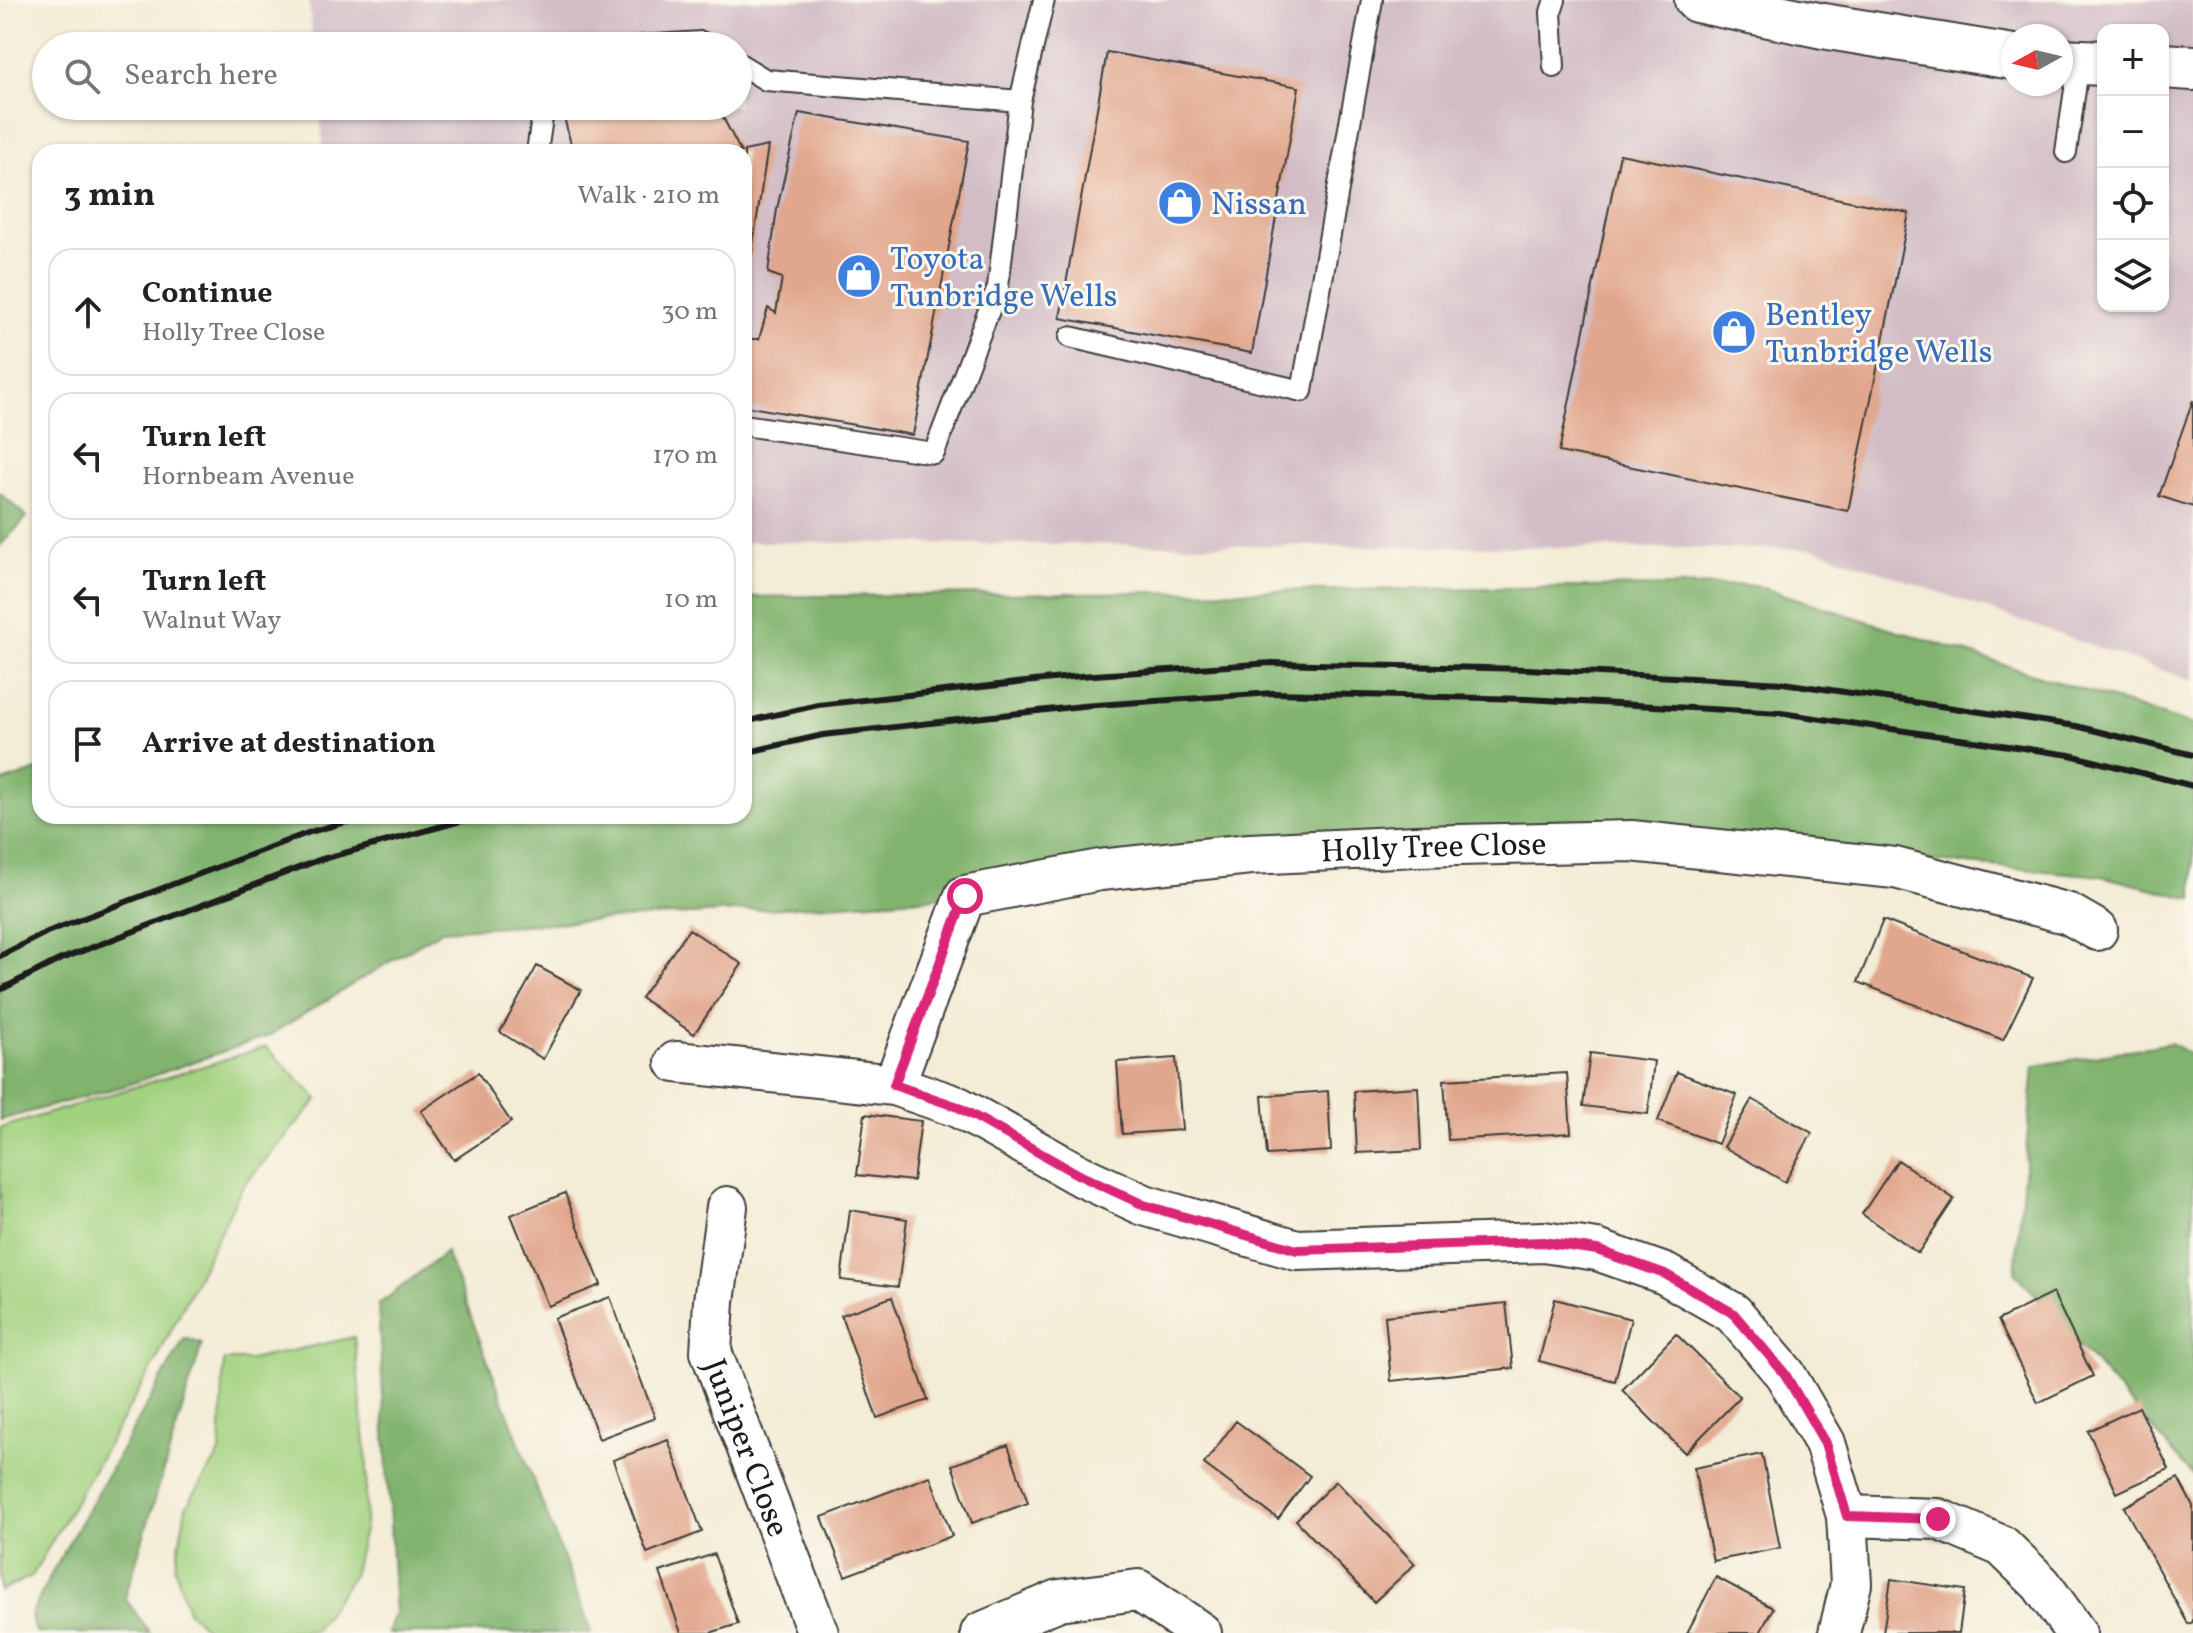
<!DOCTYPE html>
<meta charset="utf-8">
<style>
:root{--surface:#fff;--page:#f2f2f2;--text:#222;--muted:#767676;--line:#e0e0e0}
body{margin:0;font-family:Vollkorn,serif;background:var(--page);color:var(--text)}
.controls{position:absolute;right:24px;top:24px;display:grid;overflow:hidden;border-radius:16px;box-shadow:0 2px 6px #0004}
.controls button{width:72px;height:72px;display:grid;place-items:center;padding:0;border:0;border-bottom:2px solid var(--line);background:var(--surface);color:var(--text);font:40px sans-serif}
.compass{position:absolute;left:2001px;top:24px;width:72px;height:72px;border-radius:50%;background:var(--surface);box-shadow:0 2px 6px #0004;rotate:262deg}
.stop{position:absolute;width:24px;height:24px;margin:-18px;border:6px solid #db2777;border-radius:50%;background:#fff}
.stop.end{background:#db2777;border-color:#fff;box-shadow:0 2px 8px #0008}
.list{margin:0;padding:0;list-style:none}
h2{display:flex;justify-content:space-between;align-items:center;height:104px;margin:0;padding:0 32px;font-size:34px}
h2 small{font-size:26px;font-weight:400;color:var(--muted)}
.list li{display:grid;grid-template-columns:52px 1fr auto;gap:24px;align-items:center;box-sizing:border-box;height:128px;margin:0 16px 16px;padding:0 16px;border:2px solid var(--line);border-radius:24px}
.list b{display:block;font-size:30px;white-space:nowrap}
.list p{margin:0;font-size:26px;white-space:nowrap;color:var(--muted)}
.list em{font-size:26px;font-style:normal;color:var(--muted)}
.icon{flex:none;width:44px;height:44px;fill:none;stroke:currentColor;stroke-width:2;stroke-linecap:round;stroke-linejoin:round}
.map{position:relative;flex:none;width:2193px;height:1633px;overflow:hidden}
.search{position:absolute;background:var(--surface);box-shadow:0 2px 6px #0004;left:32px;top:32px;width:720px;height:88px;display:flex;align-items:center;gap:20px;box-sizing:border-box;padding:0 28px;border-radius:44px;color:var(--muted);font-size:30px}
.panel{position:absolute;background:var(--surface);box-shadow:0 2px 6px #0004;left:32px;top:144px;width:720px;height:680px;border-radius:24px}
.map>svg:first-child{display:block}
.industrial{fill:#d2bdc6;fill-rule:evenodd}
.green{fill:#a2d17f;stroke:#5f764e;stroke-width:2}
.forest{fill:#81b36e;stroke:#4e6845;stroke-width:2}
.building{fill:#e1a78e}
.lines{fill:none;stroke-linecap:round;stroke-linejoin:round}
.service-casing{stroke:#3c3b38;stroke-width:24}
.minor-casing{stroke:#3c3b38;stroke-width:44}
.tertiary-casing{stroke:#3c3b38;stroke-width:48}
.service{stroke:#fff;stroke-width:20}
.minor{stroke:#fff;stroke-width:40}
.tertiary{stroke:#fff;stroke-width:44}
.rail{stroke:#1c1c1c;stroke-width:6}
.route{stroke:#db2777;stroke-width:10}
.labels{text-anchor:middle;stroke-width:6;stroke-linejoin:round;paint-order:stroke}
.shop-label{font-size:32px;fill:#366cbe;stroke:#fbf7ec;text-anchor:start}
.street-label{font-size:32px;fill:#1c1c1c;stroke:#fbf7ec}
</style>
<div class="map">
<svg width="2193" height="1633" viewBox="0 0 2193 1633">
<rect width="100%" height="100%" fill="#fbf7ec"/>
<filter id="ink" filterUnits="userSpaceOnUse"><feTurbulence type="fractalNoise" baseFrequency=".0125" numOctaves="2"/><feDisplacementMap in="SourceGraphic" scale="16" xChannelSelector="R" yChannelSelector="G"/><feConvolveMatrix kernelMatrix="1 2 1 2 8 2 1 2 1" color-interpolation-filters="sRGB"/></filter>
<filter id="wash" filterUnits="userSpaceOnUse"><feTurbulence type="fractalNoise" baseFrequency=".006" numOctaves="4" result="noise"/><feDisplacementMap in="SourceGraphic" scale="32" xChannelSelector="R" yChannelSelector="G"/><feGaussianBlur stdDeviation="1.8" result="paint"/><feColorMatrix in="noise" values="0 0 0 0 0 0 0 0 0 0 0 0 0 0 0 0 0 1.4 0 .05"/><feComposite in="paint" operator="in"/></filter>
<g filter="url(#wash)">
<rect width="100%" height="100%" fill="#f3ecd6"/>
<path class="industrial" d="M309,0H2193V681L1816,549L744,542V152H324L319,106H738V46H313ZM2103,30H2163V306H2103ZM2013,36H2061V84H2013Z"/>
<path class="green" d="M266,1047L318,1099L242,1187L157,1359L32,1576L0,1591V1128Z
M354,1337L367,1462L365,1526L353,1575L314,1631L210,1633L188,1611L175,1568L186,1507L220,1453L224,1360H250Z"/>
<path class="forest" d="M0,493L27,517L0,546Z
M1754,585L2193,725V899L2101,876L1710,841L1364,837L965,896L442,930L268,1036L124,1086L0,1120V783L40,769V816H744V597Z
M2171,1043L2193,1056V1475L2015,1272L2034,1066Z
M446,1252L592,1633H387L395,1613L378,1305Z
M185,1338L202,1344L125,1598L150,1633H35L31,1615L50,1576Z"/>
<g id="blocks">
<path class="building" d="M1107,52L1299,87L1252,353L1060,318Z
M578,106H717L741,152H573L565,121Z
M799,113L969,141L913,435L744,406L745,339H759L768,308L776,313L782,278L768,273L777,209Z
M768,146L751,257L744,255V151Z
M1620,154L1909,213L1848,511L1559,452Z
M2193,400V507L2159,496Z
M1883,920L2033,978L2003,1040L1858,982Z
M689,929L742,964L694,1034L641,998Z
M537,966L581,990L543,1059L500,1032Z
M1590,1053L1654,1061L1648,1114L1583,1106Z
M1176,1058L1182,1130L1122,1134L1117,1062Z
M1677,1072L1737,1095L1718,1144L1658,1121Z
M478,1073L511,1122L454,1160L421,1111Z
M1567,1073L1571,1133L1448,1140L1444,1080Z
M1418,1087L1421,1150L1357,1153L1354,1091Z
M1328,1091L1331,1151L1267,1155L1262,1096Z
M1752,1099L1812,1133L1785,1182L1724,1147Z
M865,1114L921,1121L913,1181L857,1175Z
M1898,1160L1954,1199L1918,1253L1862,1214Z
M565,1193L601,1285L548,1306L511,1215Z
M850,1210L907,1219L898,1287L841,1280Z
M2053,1293L2093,1376L2038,1403L1998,1320Z
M610,1297L655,1418L599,1439L554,1318Z
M892,1297L928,1400L877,1418L841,1315Z
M1555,1299L1631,1319L1615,1381L1539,1361Z
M1506,1303L1513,1368L1391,1381L1385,1316Z
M1676,1334L1740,1397L1685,1453L1622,1390Z
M2139,1407L2169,1469L2117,1493L2088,1431Z
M1236,1421L1310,1476L1278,1519L1204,1464Z
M668,1440L702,1532L647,1553L613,1460Z
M1008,1445L1028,1503L972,1523L952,1465Z
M1762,1454L1780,1548L1713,1561L1694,1468Z
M930,1476L952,1536L845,1576L822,1517Z
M2178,1478L2193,1506V1622L2188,1624L2124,1507Z
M1336,1481L1415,1564L1374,1602L1296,1520Z
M714,1554L738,1624L710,1633H681L660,1572Z
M1716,1577L1773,1608L1760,1633H1687Z
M1891,1579L1965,1590L1959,1633H1883Z"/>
</g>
</g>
<g filter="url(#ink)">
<use href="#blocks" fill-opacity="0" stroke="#3c3b38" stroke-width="2"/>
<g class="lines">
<g class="service-casing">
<path id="service" d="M641,46L701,42L709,46
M738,63L766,80L1020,101
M1554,67L1551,12L1555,0
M537,152L542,118L550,106
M2066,152L2079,62
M1070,337L1302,391L1372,0
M744,425L934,453L998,287L1020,101L1044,0"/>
</g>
<g class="minor-casing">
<g id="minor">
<path d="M676,1062L894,1085L958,1107L1077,1174L1144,1205L1297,1250L1543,1242L1597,1250L1665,1274L1733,1313L1785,1374L1825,1443L1847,1516L1851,1584L1839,1633"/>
<path id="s1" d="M894,1085L965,896L1100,870L1250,854L1416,846L1631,841L1895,868L2069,914L2097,930"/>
<path id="s2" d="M727,1207L714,1301L711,1352L818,1633"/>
<path d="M1847,1516L1938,1519L2002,1546L2041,1584L2076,1633"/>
<path d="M981,1633L1059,1600L1138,1590L1201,1633"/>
</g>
</g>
<g class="tertiary-casing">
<path id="tertiary" d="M1697,0L1823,26L2013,57
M2061,61L2103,63
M2163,66L2193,68"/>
</g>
<use href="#service" class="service"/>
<use href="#minor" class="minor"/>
<use href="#tertiary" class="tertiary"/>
<path class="rail" d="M744,722L818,705L1080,676L1272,663L1528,669L1783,683L2076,726L2193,755
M744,753L823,735L1082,706L1273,693L1527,699L1781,713L2070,755L2193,786
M0,956L47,932L310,832L367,816
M0,990L59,960L319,860L479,816"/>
</g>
</g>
<g class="lines" filter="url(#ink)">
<path class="route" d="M965,896L894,1085L958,1107L1077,1174L1144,1205L1297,1250L1543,1242L1597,1250L1665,1274L1733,1313L1785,1374L1825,1443L1847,1516L1938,1519"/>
</g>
<defs>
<g id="shop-disc" transform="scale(2.3)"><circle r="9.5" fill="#3f7fe0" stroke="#fbf7ec"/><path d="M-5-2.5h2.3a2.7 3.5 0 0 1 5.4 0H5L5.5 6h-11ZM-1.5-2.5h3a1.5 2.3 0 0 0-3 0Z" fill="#fff"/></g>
</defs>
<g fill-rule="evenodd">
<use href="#shop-disc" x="1180" y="203"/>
<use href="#shop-disc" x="859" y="276"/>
<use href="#shop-disc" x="1734" y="332"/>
</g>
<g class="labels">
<g class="shop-label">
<text x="1211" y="214">Nissan</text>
<text x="890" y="269">Toyota<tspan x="890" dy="37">Tunbridge Wells</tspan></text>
<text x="1765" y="325">Bentley<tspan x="1765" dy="37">Tunbridge Wells</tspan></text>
</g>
<g class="street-label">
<text dy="11" stroke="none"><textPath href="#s1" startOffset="674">Holly Tree Close</textPath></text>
<text dy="11" stroke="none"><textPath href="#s2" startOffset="248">Juniper Close</textPath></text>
</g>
</g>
</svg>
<div class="controls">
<button>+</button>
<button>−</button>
<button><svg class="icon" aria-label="locate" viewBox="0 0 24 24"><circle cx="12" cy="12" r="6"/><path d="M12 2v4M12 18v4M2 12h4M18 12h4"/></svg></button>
<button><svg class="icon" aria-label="layers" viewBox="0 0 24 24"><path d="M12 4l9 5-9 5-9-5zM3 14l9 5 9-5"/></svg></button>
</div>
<svg class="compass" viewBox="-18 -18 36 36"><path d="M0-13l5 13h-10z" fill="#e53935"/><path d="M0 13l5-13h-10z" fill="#767676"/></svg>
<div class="stop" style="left:965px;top:896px"></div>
<div class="stop end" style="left:1938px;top:1519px"></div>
<div class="search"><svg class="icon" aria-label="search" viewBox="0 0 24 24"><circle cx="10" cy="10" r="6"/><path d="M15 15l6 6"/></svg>Search here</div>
<section class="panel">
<h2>3 min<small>Walk · 210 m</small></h2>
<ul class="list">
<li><svg class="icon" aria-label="ahead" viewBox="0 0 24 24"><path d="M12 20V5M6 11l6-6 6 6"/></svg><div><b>Continue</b><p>Holly Tree Close</p></div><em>30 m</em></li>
<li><svg class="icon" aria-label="left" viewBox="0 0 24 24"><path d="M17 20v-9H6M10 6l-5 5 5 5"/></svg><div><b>Turn left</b><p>Hornbeam Avenue</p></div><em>170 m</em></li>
<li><svg class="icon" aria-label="left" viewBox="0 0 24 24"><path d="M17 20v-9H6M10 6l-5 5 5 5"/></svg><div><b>Turn left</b><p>Walnut Way</p></div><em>10 m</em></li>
<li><svg class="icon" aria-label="arrive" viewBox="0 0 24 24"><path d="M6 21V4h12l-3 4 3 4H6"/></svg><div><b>Arrive at destination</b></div></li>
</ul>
</section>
</div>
